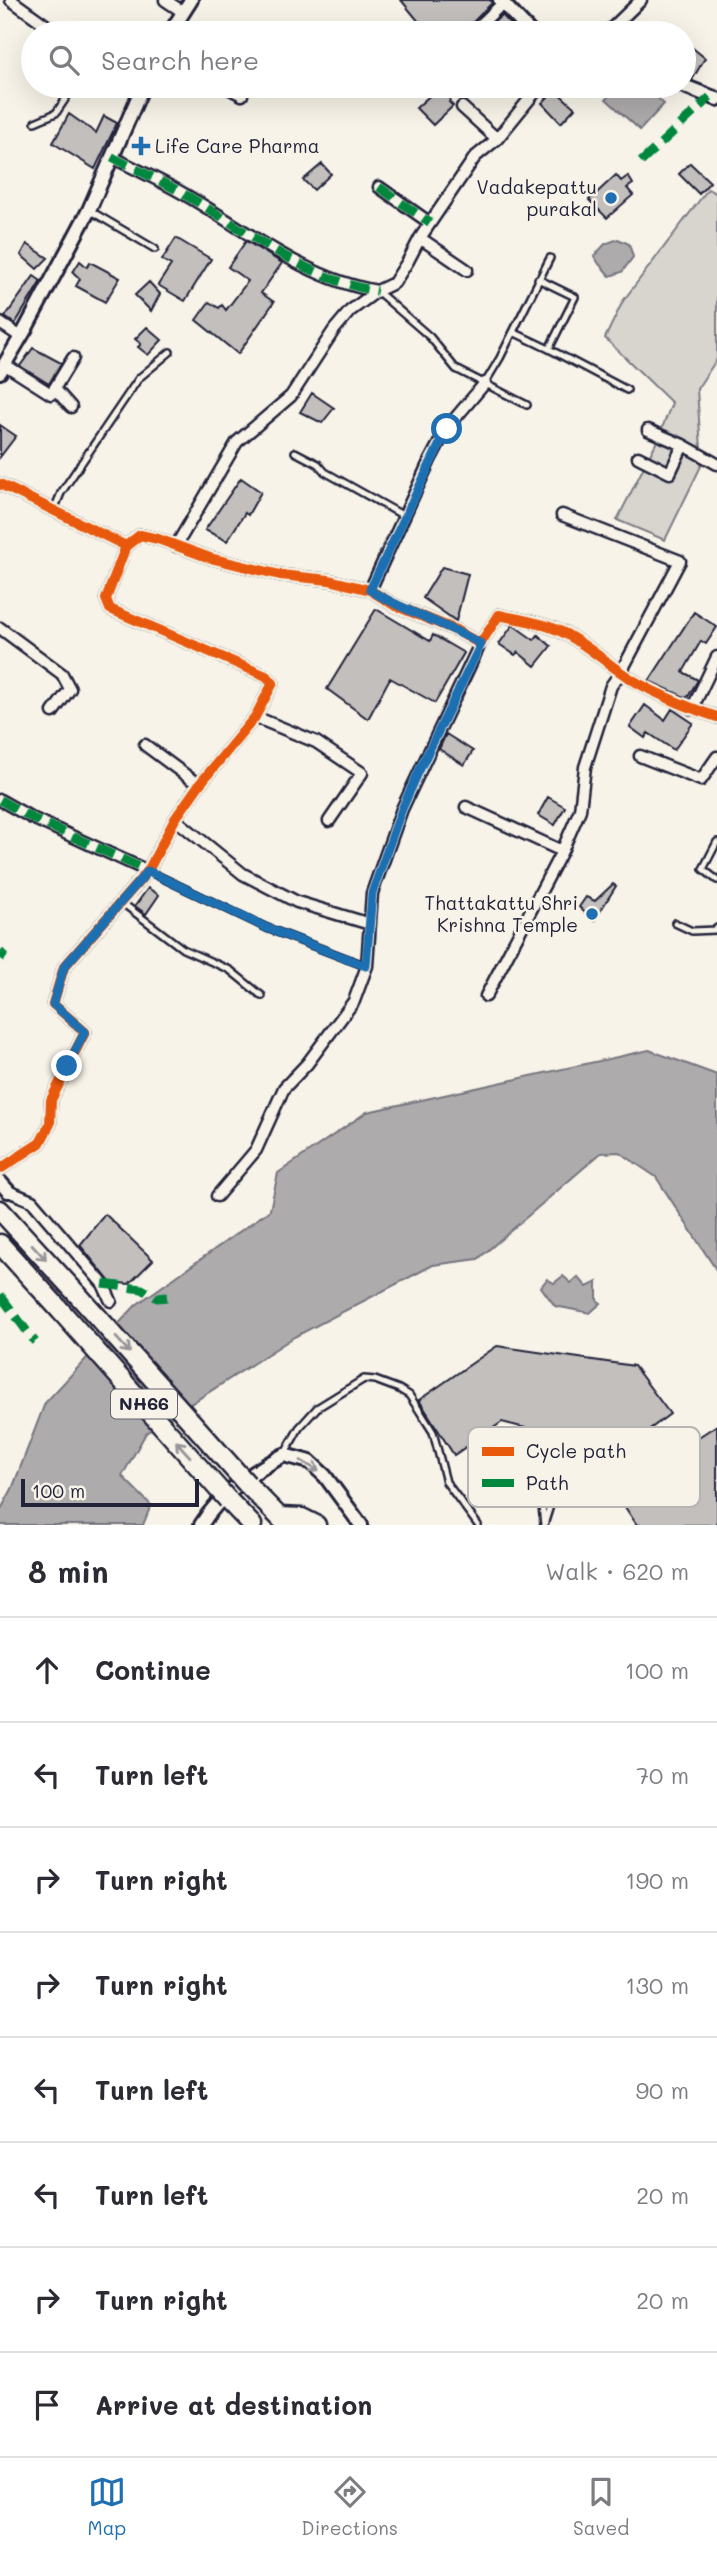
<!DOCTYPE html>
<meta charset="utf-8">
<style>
:root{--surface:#fff;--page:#f7f7f7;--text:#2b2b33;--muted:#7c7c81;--line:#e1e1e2;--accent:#1f6fb2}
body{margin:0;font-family:Mali,sans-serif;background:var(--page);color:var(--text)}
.scale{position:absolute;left:21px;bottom:18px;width:178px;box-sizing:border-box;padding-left:7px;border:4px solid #22223b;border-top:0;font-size:19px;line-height:24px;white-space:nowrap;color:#22223b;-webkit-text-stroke:5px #f7f3e8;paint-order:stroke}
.stop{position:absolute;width:21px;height:21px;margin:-16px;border:5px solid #1f6fb2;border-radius:50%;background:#fff}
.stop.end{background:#1f6fb2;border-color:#fff;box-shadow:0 2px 7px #0008}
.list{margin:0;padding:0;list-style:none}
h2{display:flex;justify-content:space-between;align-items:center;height:91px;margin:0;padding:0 28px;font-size:30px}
h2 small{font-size:23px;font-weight:400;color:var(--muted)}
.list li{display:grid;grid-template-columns:46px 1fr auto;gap:21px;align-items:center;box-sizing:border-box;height:105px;padding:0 28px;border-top:2px solid var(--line)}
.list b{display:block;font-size:26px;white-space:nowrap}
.list em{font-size:23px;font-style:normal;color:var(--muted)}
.icon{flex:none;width:38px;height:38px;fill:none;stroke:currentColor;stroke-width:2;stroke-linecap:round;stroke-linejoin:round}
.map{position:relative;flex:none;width:717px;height:1525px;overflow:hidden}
.search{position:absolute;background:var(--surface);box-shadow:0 7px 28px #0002;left:21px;right:21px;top:21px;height:77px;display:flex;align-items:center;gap:18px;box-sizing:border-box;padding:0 24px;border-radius:38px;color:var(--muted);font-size:26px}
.sheet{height:931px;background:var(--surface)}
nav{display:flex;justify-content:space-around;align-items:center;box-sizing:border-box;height:98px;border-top:2px solid var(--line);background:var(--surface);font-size:19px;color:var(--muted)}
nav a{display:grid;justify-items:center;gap:4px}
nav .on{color:var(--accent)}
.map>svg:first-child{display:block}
.green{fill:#d8d5cf;stroke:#7d7c85;stroke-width:2}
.water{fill:#aeabad;stroke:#76747f;stroke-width:2}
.building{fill:#c2bfbd;stroke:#22223b;stroke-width:2}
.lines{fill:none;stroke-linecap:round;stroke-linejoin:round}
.service-casing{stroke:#22223b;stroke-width:10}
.minor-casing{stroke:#22223b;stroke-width:15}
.tertiary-casing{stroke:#22223b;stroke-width:18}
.trunk-casing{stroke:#22223b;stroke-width:23}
.service{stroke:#f7f3e8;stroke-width:5}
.minor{stroke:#f7f3e8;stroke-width:10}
.tertiary{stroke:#f7f3e8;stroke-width:12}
.trunk{stroke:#f7f3e8;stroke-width:18}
.trunk-bridge-casing{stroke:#22223b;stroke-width:23;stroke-linecap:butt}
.trunk-bridge{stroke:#f7f3e8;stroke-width:18}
.quiet{stroke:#00873e;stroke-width:9;stroke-dasharray:18 9;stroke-linecap:butt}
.cycleway-casing{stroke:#f7f3e8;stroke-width:15}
.cycleway{stroke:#e8590c;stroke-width:10}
.oneway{stroke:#97959a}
.route{stroke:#1f6fb2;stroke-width:9}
.poi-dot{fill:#1f6fb2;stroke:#f7f3e8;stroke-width:2.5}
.labels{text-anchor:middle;stroke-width:5;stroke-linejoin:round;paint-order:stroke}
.shield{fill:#f7f3e8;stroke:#62616f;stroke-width:2}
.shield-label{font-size:18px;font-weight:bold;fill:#22223b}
.poi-label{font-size:19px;fill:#22223b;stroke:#f7f3e8;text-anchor:end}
.key{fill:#f7f3e8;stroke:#b7b4b4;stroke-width:2}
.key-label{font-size:19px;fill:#22223b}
</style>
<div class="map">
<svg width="717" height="1525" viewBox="0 0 717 1525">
<rect width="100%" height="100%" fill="#f7f3e8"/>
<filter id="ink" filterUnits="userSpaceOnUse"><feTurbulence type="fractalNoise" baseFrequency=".0143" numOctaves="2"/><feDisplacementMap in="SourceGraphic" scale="14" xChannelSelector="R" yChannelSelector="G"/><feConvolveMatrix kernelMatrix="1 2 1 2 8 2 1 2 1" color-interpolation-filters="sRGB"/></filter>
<g filter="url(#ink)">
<path class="green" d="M708,189L717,194V359L697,389L702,464L665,540L617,520L656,443L672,403L605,338L623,301Z"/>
<path class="water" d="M619,86H645L664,104L640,130L606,99Z
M618,239L629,244L633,257L622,272L610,276L599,264L594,256L605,244Z
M649,1050L717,1075V1271L656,1177L619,1152L601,1153L478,1259L433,1265L294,1337L146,1433L122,1476L151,1505L143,1525H0V1511L12,1489L45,1403L136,1305L270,1210L278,1173L367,1112Z
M563,1276L571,1283L578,1277L587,1287L597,1282V1300L601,1303L590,1313L555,1306L541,1287L547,1279L554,1283Z"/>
<path class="building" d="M401,0H490L492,3L467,28L465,33H428Z
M502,15L519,33H482Z
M684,41L705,58L692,80L684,77Z
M450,86H459L449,102L453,106L433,125L416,108L436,90L440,94Z
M555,90L575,108L561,123L542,103Z
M69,114L96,133L104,116L117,123L95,169L53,143Z
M690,163L710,182L699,194L679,174Z
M322,164L331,174L314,190L303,180Z
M616,175L621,181L628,176L633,184L627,188L633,195L607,218L589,200Z
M176,238L211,259L185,301L158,285L171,265L162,260Z
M246,241L282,263L261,293L274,302L238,354L196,320L209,302L219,308L222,305L226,310L248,281L228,267Z
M27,244L48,258L37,269L21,255Z
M80,261L87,267L90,262L120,278L105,302L76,286L80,279L73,272Z
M34,276L41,281L15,324L5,317Z
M149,282L160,294L151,311L135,295Z
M147,327L162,340L148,355L138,347L141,344L135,339Z
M33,348L61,363L49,384L20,366Z
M312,393L334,408L322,423L300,412Z
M0,425L16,436L0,457Z
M241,478L261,492L248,515L245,513L227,541L205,530Z
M442,567L468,574L456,621L423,598Z
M376,609L430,641L433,635L464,653L435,703L390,678L368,719L327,689Z
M694,612L717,627L706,644L701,641L683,672L698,680L687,698L649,681Z
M513,625L534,640L538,635L551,646L535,666L518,652L515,655L499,644Z
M645,705L665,720L672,709L693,723L674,750L648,733L645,738L630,727Z
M446,734L473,751L464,765L439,749Z
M548,797L565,807L555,825L538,815Z
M613,884L616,886L594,921L579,907L586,897L595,901Z
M148,888L159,895L146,914L135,906Z
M105,1214L153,1260L129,1284L110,1282L80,1245Z
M497,1346L634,1366L670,1414L650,1429L671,1455L717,1425V1525H637L615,1492L647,1471L626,1441L613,1451L569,1439L566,1448L555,1442L540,1440L541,1432L502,1422L454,1455L419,1400Z"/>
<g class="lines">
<g class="service-casing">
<path id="service" d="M35,122L56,113L74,86
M89,210L155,249
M538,279L575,297L549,349L627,390
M377,291L430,337L456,369L527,405
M513,332L549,349
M485,383L500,358L550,258
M295,452L318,464L325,472L404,516
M54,510L61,493L139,378L170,352
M717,842L703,869L717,880
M148,871L267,928L366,966
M121,902L183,949L230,970L262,996
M675,923L692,931L716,930L717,928
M541,1445C575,1446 584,1482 553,1496L544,1525L541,1496C525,1487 518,1468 528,1452Z
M284,1455L299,1428L317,1408L364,1379L375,1380L399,1389L409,1395L419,1410L433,1432L446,1482L478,1525"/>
</g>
<g class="minor-casing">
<path id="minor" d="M11,0L57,33
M165,0L183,12
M472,33L503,3
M607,33L641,0
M128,86L139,94
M225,86L242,95
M462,107L497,139
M112,157C137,170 164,182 189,197C249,232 306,279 377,291
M379,187L430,223
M420,238L467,270
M0,323L21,337
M4,364L51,394L73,358
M55,389L71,407
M648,430L683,445L717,464
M638,457L670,473L683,445
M0,484L126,546L106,599L110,609L266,676L273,683L255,717L199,785L175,819L148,871L64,967L53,1004L85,1032L51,1100L50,1124L40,1143L0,1169
M126,546L140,535L158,539L210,558L280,575L329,580L370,590L394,605L456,630L480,644L499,615C522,620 545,623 566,634C586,645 602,659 619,671C643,689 689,708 717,717
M176,546L237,442L291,396L334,330L350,311L377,291L394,283L408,261L420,238L475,157L497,139L540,86
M370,590L430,460L447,428L485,383
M0,628L62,674L70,689L53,712
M692,709L717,657
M255,717L316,742L362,773L329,821
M145,745L199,785
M640,756L701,780L717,757
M0,800L32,818L148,871
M466,807L562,851
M175,819L243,874L297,902L370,924
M486,996L562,851L580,810L585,767L611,686L621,672L680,561L562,515
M8,1191L32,1201L103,1284L111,1301
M217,1196L256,1150L284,1088L307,1064L354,1001L367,966L372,893L402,809L480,644"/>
</g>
<g class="tertiary-casing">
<path id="tertiary" d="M500,0L531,33
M170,33L191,0
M684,86L717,99
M0,372L25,330L89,210L143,86
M0,1182L8,1191
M201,1525C221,1493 251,1473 284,1455L310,1462L325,1476L361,1525"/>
</g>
<g class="trunk-casing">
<path id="trunk" d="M0,1210L77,1294
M0,1244L59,1309
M247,1484L287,1525
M228,1500L252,1525
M280,1517L302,1518L316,1525"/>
</g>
<use href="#service" class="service"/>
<use href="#minor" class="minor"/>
<use href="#tertiary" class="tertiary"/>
<use href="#trunk" class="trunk"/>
<g class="trunk-bridge-casing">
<path id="trunk-bridge" d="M77,1294L247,1484
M59,1309L228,1500"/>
</g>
<use href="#trunk-bridge" class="trunk-bridge"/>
<path class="quiet" d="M112,157C137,170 164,182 189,197C249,232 306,279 377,291
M641,162L710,97
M379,187L430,223
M0,800L32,818L148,871
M0,952L3,955L0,959
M103,1284L142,1289L157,1298L167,1297
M0,1295L35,1342"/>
<g class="cycleway-casing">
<path id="cycleway" d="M0,484L126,546L106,599L110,609L266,676L273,683L255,717L199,785L175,819L148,871L64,967L53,1004L85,1032L51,1100L50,1124L40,1143L0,1169
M126,546L140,535L158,539L210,558L280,575L329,580L370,590L394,605L456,630L480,644L499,615C522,620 545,623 566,634C586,645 602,659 619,671C643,689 689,708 717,717"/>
</g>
<use href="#cycleway" class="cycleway"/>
</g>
<defs><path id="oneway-shaft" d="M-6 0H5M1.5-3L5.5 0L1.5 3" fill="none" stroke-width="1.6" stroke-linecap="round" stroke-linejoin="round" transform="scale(1.75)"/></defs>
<g class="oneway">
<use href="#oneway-shaft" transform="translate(39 1252) rotate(48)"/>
<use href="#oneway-shaft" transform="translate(123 1345) rotate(48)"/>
<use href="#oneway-shaft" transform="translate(183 1449) rotate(-132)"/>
<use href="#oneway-shaft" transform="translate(310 1466) rotate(31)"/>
</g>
</g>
<g class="lines" filter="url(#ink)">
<path class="route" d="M67,1066L85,1032L53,1004L64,967L148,871L267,928L366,966L372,893L402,809L418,773L481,644C445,623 405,612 370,590L447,429"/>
</g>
<g class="poi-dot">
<path d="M137.5 135.5h7v7h7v7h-7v7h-7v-7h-7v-7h7z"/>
<circle cx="611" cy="198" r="7"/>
<circle cx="592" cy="914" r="7"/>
</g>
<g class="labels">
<rect class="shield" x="111" y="1389.5" width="66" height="29" rx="5"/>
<g class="shield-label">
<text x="144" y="1410">NH66</text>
</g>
<g class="poi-label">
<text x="155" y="153" text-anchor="start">Life Care Pharma</text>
<text x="597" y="194">Vadakepattu<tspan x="597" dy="22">purakal</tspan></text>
<text x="578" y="910">Thattakattu Shri<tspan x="578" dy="22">Krishna Temple</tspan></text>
</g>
</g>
<rect x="468" y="1427" width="232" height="80" rx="10" class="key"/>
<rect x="482" y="1447" width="32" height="9" fill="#e8590c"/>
<rect x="482" y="1479" width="32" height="8" fill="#00873e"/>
<g class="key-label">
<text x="526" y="1458">Cycle path</text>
<text x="526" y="1490">Path</text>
</g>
</svg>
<div class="scale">100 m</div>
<div class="stop" style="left:447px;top:429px"></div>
<div class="stop end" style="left:67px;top:1066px"></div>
<div class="search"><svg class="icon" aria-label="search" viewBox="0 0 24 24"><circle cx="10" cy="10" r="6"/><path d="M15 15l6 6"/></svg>Search here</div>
</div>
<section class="sheet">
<h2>8 min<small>Walk · 620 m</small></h2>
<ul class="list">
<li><svg class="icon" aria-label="ahead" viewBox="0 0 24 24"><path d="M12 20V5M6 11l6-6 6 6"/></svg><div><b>Continue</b></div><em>100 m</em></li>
<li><svg class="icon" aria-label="left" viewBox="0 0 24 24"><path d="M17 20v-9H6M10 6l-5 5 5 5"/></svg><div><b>Turn left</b></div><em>70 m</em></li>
<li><svg class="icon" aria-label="right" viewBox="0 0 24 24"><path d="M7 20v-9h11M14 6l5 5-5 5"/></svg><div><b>Turn right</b></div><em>190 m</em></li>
<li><svg class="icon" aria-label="right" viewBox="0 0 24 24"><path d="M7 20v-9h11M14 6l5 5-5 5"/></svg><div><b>Turn right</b></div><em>130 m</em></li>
<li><svg class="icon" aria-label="left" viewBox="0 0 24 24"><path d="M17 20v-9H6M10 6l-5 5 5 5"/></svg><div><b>Turn left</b></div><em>90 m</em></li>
<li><svg class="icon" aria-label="left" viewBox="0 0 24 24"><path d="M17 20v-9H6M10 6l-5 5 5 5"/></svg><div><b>Turn left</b></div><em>20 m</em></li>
<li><svg class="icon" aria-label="right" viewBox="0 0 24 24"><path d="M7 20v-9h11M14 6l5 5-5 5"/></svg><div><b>Turn right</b></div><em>20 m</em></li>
<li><svg class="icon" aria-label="arrive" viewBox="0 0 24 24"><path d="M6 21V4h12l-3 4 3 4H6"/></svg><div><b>Arrive at destination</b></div></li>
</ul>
</section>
<nav>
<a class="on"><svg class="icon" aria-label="map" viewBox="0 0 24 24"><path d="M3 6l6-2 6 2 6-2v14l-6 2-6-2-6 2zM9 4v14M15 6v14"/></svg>Map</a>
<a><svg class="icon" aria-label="directions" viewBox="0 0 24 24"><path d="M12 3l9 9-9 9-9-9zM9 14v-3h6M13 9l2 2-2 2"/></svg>Directions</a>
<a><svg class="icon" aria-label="saved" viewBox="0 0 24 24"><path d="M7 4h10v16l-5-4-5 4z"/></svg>Saved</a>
</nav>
